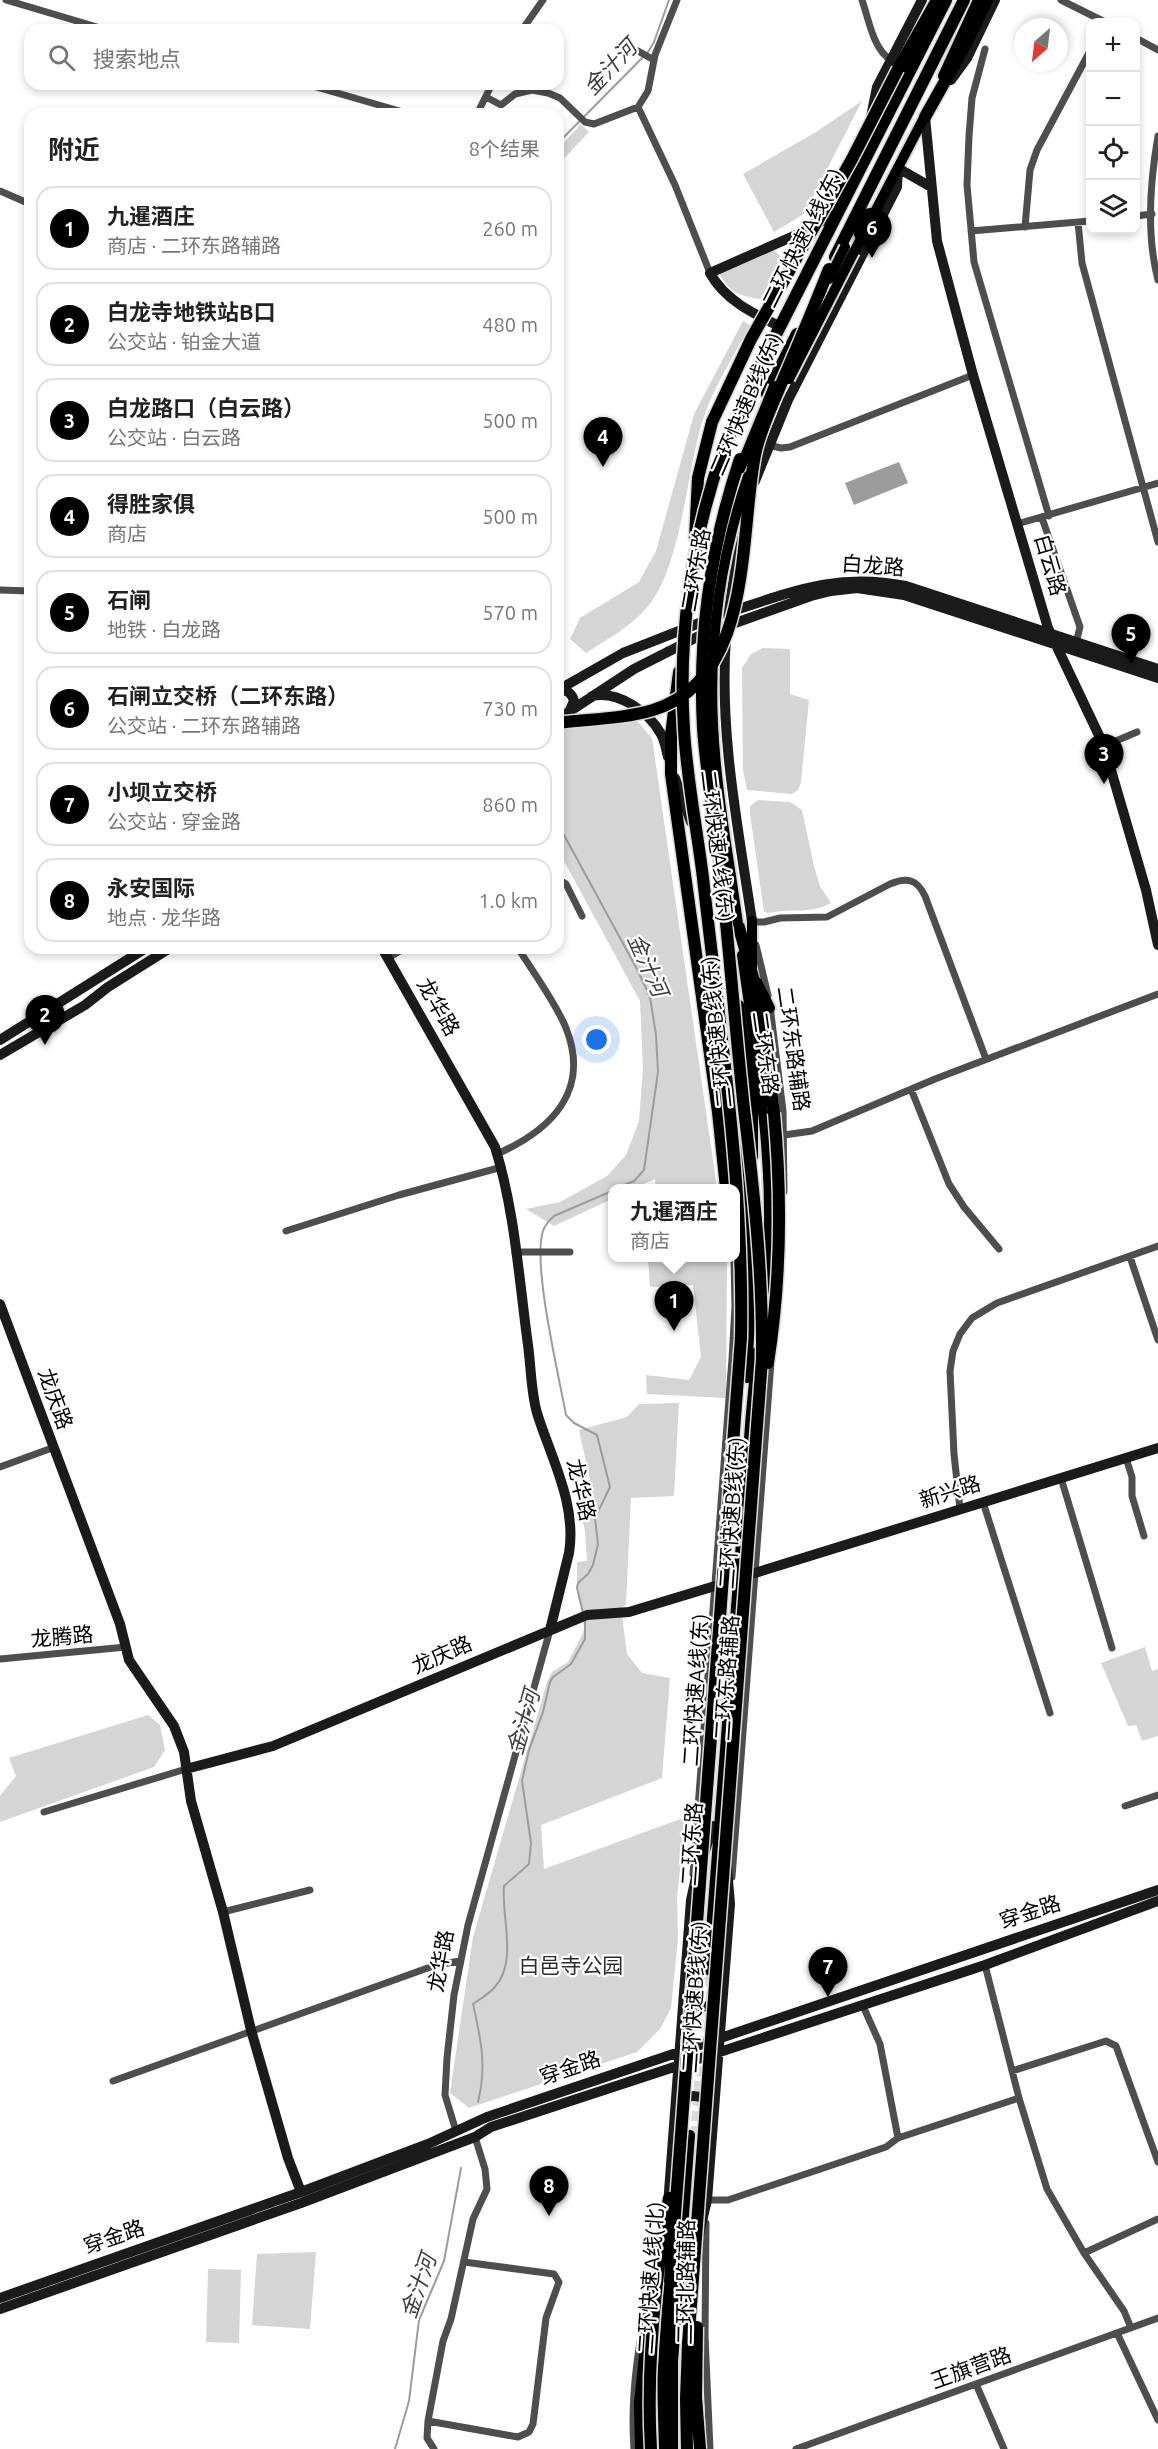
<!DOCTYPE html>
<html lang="zh">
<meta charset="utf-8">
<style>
:root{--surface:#fff;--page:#f6f6f6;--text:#222;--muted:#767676;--line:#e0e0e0;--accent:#000}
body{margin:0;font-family:Ubuntu,"Noto Sans SC",sans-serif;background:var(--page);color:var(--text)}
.controls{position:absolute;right:18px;top:18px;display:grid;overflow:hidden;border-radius:12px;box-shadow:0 3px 9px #0003}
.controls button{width:54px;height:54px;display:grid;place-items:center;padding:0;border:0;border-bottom:2px solid var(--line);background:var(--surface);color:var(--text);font:30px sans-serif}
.compass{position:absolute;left:1014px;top:18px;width:54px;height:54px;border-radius:50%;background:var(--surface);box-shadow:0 3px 9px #0003;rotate:208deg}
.you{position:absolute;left:597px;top:1040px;width:21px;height:21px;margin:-15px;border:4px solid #fff;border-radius:50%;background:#1a73e8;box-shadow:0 0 0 9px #1a73e833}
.badge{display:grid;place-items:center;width:39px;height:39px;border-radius:50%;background:var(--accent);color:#fff;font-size:20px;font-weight:700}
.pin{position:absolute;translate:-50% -50px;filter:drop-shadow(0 2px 3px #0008)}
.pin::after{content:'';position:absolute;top:32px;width:21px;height:18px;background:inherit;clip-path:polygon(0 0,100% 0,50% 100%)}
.popup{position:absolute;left:608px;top:1184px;width:132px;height:78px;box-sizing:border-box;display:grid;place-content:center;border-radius:12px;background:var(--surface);filter:drop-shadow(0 2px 4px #0005);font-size:20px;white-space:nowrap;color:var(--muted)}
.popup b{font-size:22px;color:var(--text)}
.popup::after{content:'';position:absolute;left:50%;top:100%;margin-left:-12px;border:12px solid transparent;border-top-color:var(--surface)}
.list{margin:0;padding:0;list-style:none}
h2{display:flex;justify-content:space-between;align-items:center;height:78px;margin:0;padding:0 24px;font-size:26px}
h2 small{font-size:20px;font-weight:400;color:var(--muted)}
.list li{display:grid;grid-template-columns:39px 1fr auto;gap:18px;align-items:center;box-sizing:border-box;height:84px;margin:0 12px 12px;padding:0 12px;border:2px solid var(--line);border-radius:18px}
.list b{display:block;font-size:22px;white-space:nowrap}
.list p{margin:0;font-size:20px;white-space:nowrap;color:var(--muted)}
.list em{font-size:20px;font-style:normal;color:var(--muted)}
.icon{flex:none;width:33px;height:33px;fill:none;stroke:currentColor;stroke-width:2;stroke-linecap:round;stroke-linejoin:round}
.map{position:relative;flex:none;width:1158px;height:2449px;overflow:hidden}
.search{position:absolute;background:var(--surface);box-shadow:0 3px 9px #0003;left:24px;top:24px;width:540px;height:66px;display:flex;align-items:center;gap:15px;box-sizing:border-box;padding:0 21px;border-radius:18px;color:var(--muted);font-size:22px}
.panel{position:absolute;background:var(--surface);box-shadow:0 3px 9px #0003;left:24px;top:108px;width:540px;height:846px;border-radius:18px}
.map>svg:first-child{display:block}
.green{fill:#d5d5d5}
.water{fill:#9c9c9c}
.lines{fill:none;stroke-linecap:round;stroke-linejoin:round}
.stream{stroke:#9c9c9c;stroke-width:2}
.primary-tunnel{stroke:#d9d9d9;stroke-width:10;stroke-dasharray:10 5;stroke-linecap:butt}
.primary-casing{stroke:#dbdbdb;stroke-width:14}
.highway-casing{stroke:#dbdbdb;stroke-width:15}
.street{stroke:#4e4e4e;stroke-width:7}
.secondary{stroke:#1b1b1b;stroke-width:10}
.primary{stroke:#000;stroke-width:10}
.highway{stroke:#000;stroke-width:12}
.primary-bridge-casing{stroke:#dbdbdb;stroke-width:14;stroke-linecap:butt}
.highway-bridge-casing{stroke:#dbdbdb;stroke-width:15;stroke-linecap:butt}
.primary-bridge{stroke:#000;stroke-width:10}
.highway-bridge{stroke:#000;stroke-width:12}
.labels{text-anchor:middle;stroke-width:4.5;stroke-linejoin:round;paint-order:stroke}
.street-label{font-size:21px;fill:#000;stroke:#fff}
.park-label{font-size:21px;fill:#2c2c2c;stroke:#fff}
.water-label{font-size:22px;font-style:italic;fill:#3d3d3d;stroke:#fff}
</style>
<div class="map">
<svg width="1158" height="2449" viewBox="0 0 1158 2449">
<rect width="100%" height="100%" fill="#fff"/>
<path class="green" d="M862,101L804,214L774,232L743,174L816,132Z
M581,124L589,132L558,165V149Z
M773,249L784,260L766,300C742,296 731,296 719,273Z
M743,321L750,325C734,356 712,389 702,423C686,475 681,571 645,610C628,628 606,640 586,653L570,639L580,618L639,582L656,551L694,414Z
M763,648L790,649V694L809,700L801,782L798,790L792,794L747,790L743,770L742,668L751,654Z
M632,715L652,738L717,1188H656L655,1179L634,1188H612V1199L554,1226L526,1209L560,1202L607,1176L626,1155L639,1121L643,1068L640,1001L558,850V732L569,724Z
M758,800L790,802L802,810L814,866L820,886L831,903C814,912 801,910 783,911C776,911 771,914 764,912L750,814V806Z
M648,1258H727L726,1398L647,1394L646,1375L689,1380L701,1357L693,1285L650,1287Z
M679,1403L674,1496L631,1498L626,1605L621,1608L627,1654L642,1673L670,1678L662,1778L541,1825L544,1869L686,1817L677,1897L678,1939L671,2008L660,2029L637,2052L469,2108L450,2093L473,1937L547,1682L552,1672L568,1662L583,1633L584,1627L577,1581V1562L587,1561L585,1531L574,1483L590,1480L579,1430L627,1417L639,1404Z
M1145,1647L1152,1671L1158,1669V1736L1142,1741L1136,1725L1128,1726L1101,1663Z
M148,1715L160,1725L165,1750L154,1767L0,1822V1796L16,1776L9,1758Z
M316,2252L310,2329L252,2325L257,2254Z
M208,2269L241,2270L239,2343L206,2342Z"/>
<path class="water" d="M899,462L908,483L854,505L845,483Z"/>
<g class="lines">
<path class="stream" d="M558,143L648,52L654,42L669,0
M558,824L638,971L650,997L656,1035L658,1072L644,1170L634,1181L617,1188
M583,1613L577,1588L578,1583L588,1574L593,1565L598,1544L595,1518L610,1487L597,1435L574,1423L566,1415C559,1376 532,1264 543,1231C545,1224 549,1221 554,1216L612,1191
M478,2102C487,2066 481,2040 473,2004C480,1999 489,1994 495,1987C518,1961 501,1916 504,1886L529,1864L531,1843L522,1781L529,1750L543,1712L550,1682L553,1677L571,1664L585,1639V1621
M395,2449L409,2401L419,2320L444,2261L461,2168"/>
<path class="primary-tunnel" d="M695,2136L708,1970"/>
<g class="primary-casing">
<path id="primary" d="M943,76L978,0
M854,252L928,110
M752,921V967
M742,955C758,1069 778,1180 765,1295
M757,982L770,1008
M739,1005L753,1105V1157
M738,1134L748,1201
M747,1378L751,1295L750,1196
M708,1970L751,1413L757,1352
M673,2449V2362L690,2135"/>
</g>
<g class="highway-casing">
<path id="highway" d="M898,69L937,0
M925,117L967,42L987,0
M835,257L964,0
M767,394L797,334
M722,453L760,366L946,0
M695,539L698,478L712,422
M679,672L671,735V774L718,1112L726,1188
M738,924L758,995L774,1113
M641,2449L640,2403L647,2338
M665,2449L663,2380L670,2281"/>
</g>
<path class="street" d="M6,0L107,30
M862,0C869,20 873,49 891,60
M1061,0L1105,22
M522,30L543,0
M1136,38L1158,50
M985,49L972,98L969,136L967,185L974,262L1049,516
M638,51L654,60
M306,84L410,114
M486,97L501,105L515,94L532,90L548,93L560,98L585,122L594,124L638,107L648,91L655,55L677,0
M638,107L675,185L710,273
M477,114L492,84
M1158,136C1150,182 1146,234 1158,280
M0,191L30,204
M1136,216L1152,214
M1078,222L1082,263L1158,542
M1025,227L1030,170L1037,150L1090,51
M971,231L1090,221
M768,445L781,448L790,447L973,375
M1042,518L1080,627L1076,643
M1017,524L1158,483
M0,590L30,591
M1104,746L1137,732
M558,879L566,884L582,916
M752,922H764L780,918L827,917L890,884C907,877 917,879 925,896L986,1059
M756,945L768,995
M388,958L405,948
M770,1006L783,1111L784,1192
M911,1089L949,1184L964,1207L999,1249
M784,1135L812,1131L935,1079L1158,994
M497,1154C551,1130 591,1091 566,1028C556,1003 533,972 518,948
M286,1231L399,1195L502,1167
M515,1252H570
M1130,1257L1158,1340
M1126,1458L1132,1477V1496L1144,1536
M0,1467L52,1448
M1061,1478L1112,1648
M983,1502L1050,1713
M960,1509L954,1454L950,1371L953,1351L960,1334L972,1318L997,1303L1158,1246
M0,1659L126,1647
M1125,1806L1158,1795
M44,1812L186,1769
M693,1874L732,1359L735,1307L734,1258
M732,1877L771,1362
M223,1912L310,1890
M985,1965L1019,2098L1047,2189L1084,2253L1124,2311L1131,2328
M863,2006L880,2044L898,2138
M1012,2071L1106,2041L1116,2046L1158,2162
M113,2081L436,1965L460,1961
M456,2131L445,2095L447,2058L454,1995L468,1925L550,1630
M707,2203V2200H728L886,2147L898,2138L1019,2098
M706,2223L705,2337L710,2449
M1084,2253L1158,2219
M1117,2333L1158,2420
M976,2384L1004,2449
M428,2421L518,2437L529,2432L533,2424L546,2318L559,2282L554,2274L464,2262
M434,2449L427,2438L428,2421L443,2341L451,2319L473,2219L487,2189L485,2169L475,2137
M634,2449C630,2393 639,2338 652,2283
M796,2449L1158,2318"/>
<path class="secondary" d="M951,80L967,58L995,0
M928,112L925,117L937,241L973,375L1048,628L1104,746L1146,890L1158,945
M871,117L877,87L922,0
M779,326C752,313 725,300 710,273L805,231L837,213
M755,481L788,400L897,187L898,168L931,187
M727,613C791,592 838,572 906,586L1158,669
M728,616L741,531
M726,637C719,733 738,827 752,921
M558,690L623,653L712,618
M558,690C566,689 572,693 574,701L570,710
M592,696C618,690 649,712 661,734C665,741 666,749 668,757
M558,719L634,669L699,636L811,596L831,591L857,588L904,595L1158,678
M675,778L691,822
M382,948L495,1147C515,1211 519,1280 528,1345C531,1367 531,1392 537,1413C551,1458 577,1504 569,1553L550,1630
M0,1040L146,948
M0,1055L85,1005L108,987L170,948
M732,1075L738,1134
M0,1304L120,1624L129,1660L174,1726L184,1752L191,1801L223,1912L251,2030L288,2158L301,2192
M755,1573L1158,1448
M186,1769L273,1746L587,1615L629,1612L715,1586
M704,1854L713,1826
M686,1996C694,2008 708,2010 719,2001
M679,2102C689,2094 701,2094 710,2103
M668,2205L691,1900L698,1868
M699,2234L707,2200L730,1904L727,1868
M685,2277L693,2248
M0,2298L301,2192L428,2144L487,2117L1158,1890
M0,2309L301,2203L475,2137L491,2127L985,1965L1158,1901"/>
<use href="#primary" class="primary"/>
<use href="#highway" class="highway"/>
<g class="primary-bridge-casing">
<path id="primary-bridge" d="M829,279L845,247
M789,379L854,252
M740,469L774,386
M738,924C729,858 716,791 713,724C709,641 721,555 748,476"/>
</g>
<g class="highway-bridge-casing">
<path id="highway-bridge" d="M712,422L751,339L852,159L898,69
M558,723C589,719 623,719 653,710C754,679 739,537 755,455C760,430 772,406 782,382C798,345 814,307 829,269
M768,1363C781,1280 782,1197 774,1113
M670,2281L741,1338C744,1184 720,1031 703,878C697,829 687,780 684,730C678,637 691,541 722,453
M697,2327L696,2397L700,2449
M651,2449C646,2365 655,2281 669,2198
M687,2449L686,2399L688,2344L762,1359C763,1275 754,1192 744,1109C735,1027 729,945 720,864C715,818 706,774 703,728C698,637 711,545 740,459"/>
</g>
<use href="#primary-bridge" class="primary-bridge"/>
<use href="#highway-bridge" class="highway-bridge"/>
</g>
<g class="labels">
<g class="street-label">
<text transform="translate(803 238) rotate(-63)" y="7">二环快速A线(东)</text>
<text transform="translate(746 404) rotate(-67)" y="7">二环快速B线(东)</text>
<text transform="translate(1050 565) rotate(74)" y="7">白云路</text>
<text transform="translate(873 566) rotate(4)" y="7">白龙路</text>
<text transform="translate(696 570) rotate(-80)" y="7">二环东路</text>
<text transform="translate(717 846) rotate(83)" y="7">二环快速A线(东)</text>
<text transform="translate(438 1007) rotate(60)" y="7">龙华路</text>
<text transform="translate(717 1032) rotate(-96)" y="7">二环快速B线(东)</text>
<text transform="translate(793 1049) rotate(82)" y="7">二环东路辅路</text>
<text transform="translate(765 1053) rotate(82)" y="7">二环东路</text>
<text transform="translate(55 1399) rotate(70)" y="7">龙庆路</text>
<text transform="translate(581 1490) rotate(77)" y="7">龙华路</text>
<text transform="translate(950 1492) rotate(-17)" y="7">新兴路</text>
<text transform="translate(732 1513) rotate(-86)" y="7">二环快速B线(东)</text>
<text transform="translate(62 1637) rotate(-5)" y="7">龙腾路</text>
<text transform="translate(442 1655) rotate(-24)" y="7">龙庆路</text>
<text transform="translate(727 1678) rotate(-86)" y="7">二环东路辅路</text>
<text transform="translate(696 1690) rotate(-86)" y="7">二环快速A线(东)</text>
<text transform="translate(692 1844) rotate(-86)" y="7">二环东路</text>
<text transform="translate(1030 1912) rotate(-18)" y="7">穿金路</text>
<text transform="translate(441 1961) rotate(-80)" y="7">龙华路</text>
<text transform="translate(695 1997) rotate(-86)" y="7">二环快速B线(东)</text>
<text transform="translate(570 2068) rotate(-19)" y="7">穿金路</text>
<text transform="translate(114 2237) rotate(-19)" y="7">穿金路</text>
<text transform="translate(651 2278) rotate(-86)" y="7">二环快速A线(北)</text>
<text transform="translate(686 2282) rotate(-89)" y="7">二环北路辅路</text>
<text transform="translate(971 2368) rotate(-20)" y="7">王旗营路</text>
</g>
<g class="park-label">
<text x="571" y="1973">白邑寺公园</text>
</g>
<g class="water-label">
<text transform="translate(610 67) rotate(-47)" y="8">金汁河</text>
<text transform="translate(648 965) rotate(66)" y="8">金汁河</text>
<text transform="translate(523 1722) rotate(-74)" y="8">金汁河</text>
<text transform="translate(418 2286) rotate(-71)" y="8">金汁河</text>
</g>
</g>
</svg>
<div class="controls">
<button>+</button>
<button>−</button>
<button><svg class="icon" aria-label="locate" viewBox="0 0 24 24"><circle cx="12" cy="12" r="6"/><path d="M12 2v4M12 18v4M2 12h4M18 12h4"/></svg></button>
<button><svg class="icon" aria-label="layers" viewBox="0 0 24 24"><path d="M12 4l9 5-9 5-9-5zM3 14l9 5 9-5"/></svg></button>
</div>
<svg class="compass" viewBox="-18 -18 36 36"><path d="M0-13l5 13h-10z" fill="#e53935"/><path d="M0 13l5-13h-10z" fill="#767676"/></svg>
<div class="you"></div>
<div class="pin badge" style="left:674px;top:1331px">1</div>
<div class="popup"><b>九暹酒庄</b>商店</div>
<div class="pin badge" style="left:45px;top:1045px">2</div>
<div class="pin badge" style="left:1104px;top:784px">3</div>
<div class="pin badge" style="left:603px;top:467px">4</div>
<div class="pin badge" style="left:1131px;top:664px">5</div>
<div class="pin badge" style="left:872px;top:258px">6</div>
<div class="pin badge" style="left:828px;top:1997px">7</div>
<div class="pin badge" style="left:549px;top:2216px">8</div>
<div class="search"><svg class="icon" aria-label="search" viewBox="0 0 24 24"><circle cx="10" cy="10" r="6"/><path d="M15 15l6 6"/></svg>搜索地点</div>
<section class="panel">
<h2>附近<small>8个结果</small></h2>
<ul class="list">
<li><span class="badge">1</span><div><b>九暹酒庄</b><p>商店 · 二环东路辅路</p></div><em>260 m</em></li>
<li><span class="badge">2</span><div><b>白龙寺地铁站B口</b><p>公交站 · 铂金大道</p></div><em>480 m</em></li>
<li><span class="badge">3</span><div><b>白龙路口（白云路）</b><p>公交站 · 白云路</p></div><em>500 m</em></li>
<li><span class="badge">4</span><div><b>得胜家俱</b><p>商店</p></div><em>500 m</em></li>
<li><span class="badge">5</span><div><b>石闸</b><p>地铁 · 白龙路</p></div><em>570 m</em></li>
<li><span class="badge">6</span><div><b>石闸立交桥（二环东路）</b><p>公交站 · 二环东路辅路</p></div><em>730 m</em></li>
<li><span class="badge">7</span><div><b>小坝立交桥</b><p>公交站 · 穿金路</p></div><em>860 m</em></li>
<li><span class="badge">8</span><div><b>永安国际</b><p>地点 · 龙华路</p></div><em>1.0 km</em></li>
</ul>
</section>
</div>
